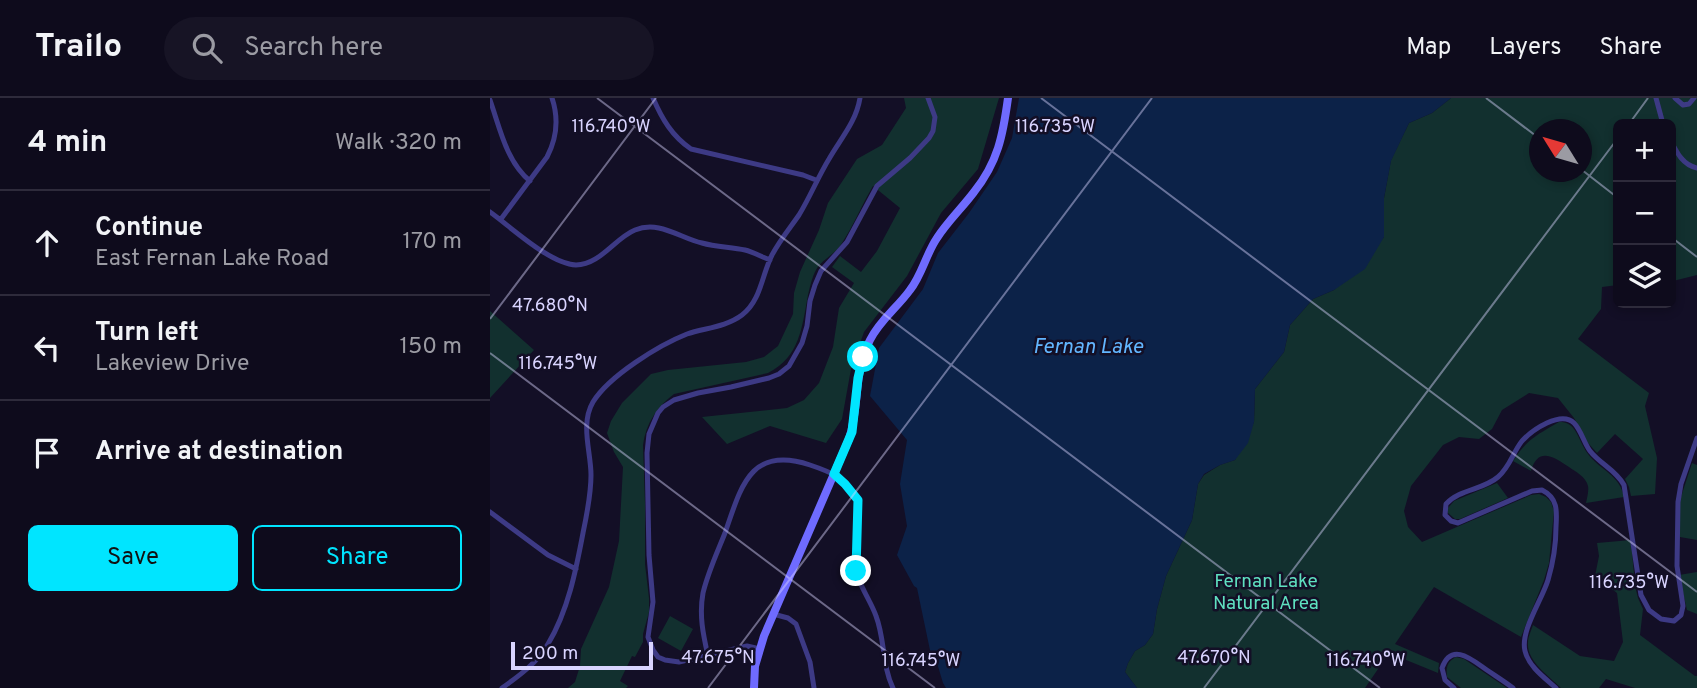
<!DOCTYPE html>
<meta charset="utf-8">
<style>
:root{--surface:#0e0b1c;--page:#171425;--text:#f1f3f6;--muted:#9b9ba3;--line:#2e2b3b;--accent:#00e5ff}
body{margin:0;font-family:Overpass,sans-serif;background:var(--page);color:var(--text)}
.controls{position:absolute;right:21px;top:21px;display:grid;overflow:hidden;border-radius:10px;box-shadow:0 4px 10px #0003}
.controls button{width:63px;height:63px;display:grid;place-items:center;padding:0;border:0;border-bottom:2px solid var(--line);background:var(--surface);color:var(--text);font:35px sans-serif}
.compass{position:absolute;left:1039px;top:21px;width:63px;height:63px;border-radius:50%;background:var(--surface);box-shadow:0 4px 10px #0003;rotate:307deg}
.scale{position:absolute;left:21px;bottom:18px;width:142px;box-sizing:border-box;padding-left:7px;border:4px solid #d9d4ff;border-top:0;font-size:19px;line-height:24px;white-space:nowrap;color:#d9d4ff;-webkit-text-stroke:5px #130f26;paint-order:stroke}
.stop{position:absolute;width:21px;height:21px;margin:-16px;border:5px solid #00e5ff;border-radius:50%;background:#fff}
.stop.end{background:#00e5ff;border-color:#fff;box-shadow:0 2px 7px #0008}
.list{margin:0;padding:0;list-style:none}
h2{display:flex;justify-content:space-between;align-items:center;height:91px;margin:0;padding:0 28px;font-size:30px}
h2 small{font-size:23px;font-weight:400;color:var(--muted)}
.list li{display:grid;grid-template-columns:46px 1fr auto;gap:21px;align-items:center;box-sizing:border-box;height:105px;padding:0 28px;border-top:2px solid var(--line)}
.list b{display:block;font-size:26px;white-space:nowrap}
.list p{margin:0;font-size:23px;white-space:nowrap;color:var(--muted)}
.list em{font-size:23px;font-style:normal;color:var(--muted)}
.actions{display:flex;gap:14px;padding:21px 28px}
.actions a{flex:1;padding:16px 0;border:2px solid var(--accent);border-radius:10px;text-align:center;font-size:24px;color:var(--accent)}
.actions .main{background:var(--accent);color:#111}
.icon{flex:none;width:38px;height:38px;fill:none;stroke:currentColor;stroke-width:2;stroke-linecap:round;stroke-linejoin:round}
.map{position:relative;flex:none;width:1207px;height:590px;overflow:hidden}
header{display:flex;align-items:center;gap:42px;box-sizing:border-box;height:98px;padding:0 35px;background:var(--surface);border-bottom:2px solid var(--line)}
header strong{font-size:33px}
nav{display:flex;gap:38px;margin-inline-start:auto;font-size:24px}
.search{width:490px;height:63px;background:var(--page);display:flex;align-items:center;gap:18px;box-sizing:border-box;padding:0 24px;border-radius:38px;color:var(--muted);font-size:26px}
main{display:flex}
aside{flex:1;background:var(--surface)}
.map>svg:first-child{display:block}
.green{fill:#12302f;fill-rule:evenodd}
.water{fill:#0c2248}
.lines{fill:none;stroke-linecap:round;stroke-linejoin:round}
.street{stroke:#3d3a85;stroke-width:5}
.secondary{stroke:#6f6bff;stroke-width:8}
.route{stroke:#00e5ff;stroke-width:9}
.ticks{fill:none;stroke:#d9d4ff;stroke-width:2;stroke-opacity:0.45}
.labels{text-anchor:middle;stroke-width:5;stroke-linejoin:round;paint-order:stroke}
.park-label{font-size:19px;fill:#5fe0c0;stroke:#130f26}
.water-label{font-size:21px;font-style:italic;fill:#62b6ff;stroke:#130f26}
.ticks-label{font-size:18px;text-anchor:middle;fill:#d9d4ff;stroke:#130f26;stroke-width:5;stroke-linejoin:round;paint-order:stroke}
</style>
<header>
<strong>Trailo</strong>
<div class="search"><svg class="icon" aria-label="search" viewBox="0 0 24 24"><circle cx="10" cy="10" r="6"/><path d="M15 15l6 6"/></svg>Search here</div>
<nav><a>Map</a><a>Layers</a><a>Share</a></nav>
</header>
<main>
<aside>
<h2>4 min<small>Walk · 320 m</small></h2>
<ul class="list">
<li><svg class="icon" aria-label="ahead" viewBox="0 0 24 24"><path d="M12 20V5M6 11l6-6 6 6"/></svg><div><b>Continue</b><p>East Fernan Lake Road</p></div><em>170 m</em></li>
<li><svg class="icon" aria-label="left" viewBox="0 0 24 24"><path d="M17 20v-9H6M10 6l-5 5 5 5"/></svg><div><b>Turn left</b><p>Lakeview Drive</p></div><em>150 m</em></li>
<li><svg class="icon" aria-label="arrive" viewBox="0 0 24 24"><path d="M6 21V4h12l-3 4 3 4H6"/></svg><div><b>Arrive at destination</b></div></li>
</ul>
<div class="actions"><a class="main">Save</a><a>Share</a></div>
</aside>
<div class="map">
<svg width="1207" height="590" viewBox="0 0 1207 590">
<rect width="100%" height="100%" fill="#130f26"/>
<path class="green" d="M414,0H509L488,71L451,115L417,178L374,234L361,271L352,321L336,345L280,328L237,346L212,319L297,310L314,302L329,285L343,249L349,210L364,185L342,169L350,158L371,174L387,153L410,110L383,88C372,106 364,127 352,145C346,156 332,161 326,172C322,179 320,189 318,197C312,229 310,259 278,275L184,296C167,309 156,325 153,347L155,406V466L159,500V514L153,536V544L145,559L142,558L130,583L138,588L136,590H78L85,584L90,568L91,551L119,489L129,443L133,369L124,354L117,335L121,323L132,305L161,276L178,272L256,264L274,259L288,248L303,216L304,195L310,174L329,132L338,105L367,61L392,47L416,10Z
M961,0H1207V177L1183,183L1181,181V26H1128V187L1112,189L1111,211L1088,241L1159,295L1155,308L1167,360L1165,396L1141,398L1139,389L1135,381L1153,361L1125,336L1107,355L1098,345L1084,320L1068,300L1039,295L1012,312L1002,331L989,341L969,339L953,347L921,388L914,413L918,429L932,444L1041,397L1049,396L1056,399L1061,404L1064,413L1059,465L1054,482L1031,539L944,489L905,546L949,565L948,575L899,555L875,590H647L635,574L638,565L645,553L655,547L663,536L667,511L676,478L702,422L708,386L714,377L730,367L745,362L764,324L765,291L794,254L800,227L823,201L844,192L894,139V100L901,62L919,25L942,15ZM1050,32H1092V74H1050Z
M0,213L44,252L0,300Z
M1069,324C1074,324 1075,324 1080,327C1088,333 1091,347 1098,356C1110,372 1130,377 1134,399L1096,405C1097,400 1099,393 1098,388C1096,379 1086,374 1079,369C1064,359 1048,348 1041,373L1023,363C1037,341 1047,337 1069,324Z
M1202,365L1207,367V442L1190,439V402Z
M1007,385L1018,400L970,421H965L958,415V410L964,403Z
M1141,442L1145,488L1148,500L1153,511L1150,537L1205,578H1207V590H1145L1116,581L1109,590H1071C1059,578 1036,563 1038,544C1038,539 1041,533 1043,527L1090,558L1124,563L1133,544L1127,495L1105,478L1109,458L1107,445Z
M1207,474V516L1197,512L1189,477Z
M180,518L203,531L191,553L168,540Z
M966,559L974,561L1017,590H971L957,579C956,569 957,564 966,559Z"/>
<path class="water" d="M529,0H961L942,15L919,25L901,63L894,100V139L875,171L844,192L823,201L800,227L794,254L765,291L764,324L758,345L745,362L730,367L714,376L708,386L702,422L676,478L667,511L663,536L655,547L645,553L638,565L635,574L647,590H456L453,585L447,565L443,563L441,557L427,490L424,488L407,457L417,428L410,386L417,342L380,298L389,250L433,191L448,155L479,115L507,74L522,40Z"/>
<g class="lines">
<path class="street" d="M163,0C172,21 182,38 201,51L313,77L326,82
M1166,0L1173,26
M1185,0L1193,7L1199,6L1204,0
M0,2C10,30 16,63 40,83
M1181,43C1187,55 1193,67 1207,70
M0,114C21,129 60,166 86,167C110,167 125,140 145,132C169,122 190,140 212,145C226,149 241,149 255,152C263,154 272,159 280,162
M11,121L57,59C67,40 69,21 62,0
M0,414L58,457L86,471
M283,516L298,520L306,526L320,564L324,590
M270,551L257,548L189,564L175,562L168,559L163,552L158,539L163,504L159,457L157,355L159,336L168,315L173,309L184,302L208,295L241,289L279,280L289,276L299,268L312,245L317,228L320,203L325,187L331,173L357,144L387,88L420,60L439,40L443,33L445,19L438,0
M218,558C213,536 209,517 213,495C218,474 227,455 235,435C251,389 260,347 320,367C338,373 357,380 366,399C371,410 365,454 366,469C366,483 381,503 386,518C395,541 392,568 403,590
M12,590C29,578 48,564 58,546C78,513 86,472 93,435C97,416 101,397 101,377C101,354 90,326 103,304C119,278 169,247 197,236C215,230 236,229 252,217C271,203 272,176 282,157C290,142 300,130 309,117C320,99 328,79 339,61C351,40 366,24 370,0
M964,590L955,582L952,570C961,545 980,560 994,570C1004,577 1014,583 1023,590
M1066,590C1055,580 1039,569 1035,553C1030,533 1052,502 1058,482C1063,465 1066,447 1066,429C1067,413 1068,400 1052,392L1042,393L968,425L961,423L955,417L956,406C970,391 993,392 1008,379C1020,369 1023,354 1032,343C1042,332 1071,312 1084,325C1091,332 1094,345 1100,353C1110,366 1126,372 1134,387L1151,497L1159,512L1171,521L1184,523L1191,517L1193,508L1187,468L1188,404L1191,386L1207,340"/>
<path class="secondary" d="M264,590L265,568L274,538L359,341C370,308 363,275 380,242C390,222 407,210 420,192C432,177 436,156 447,140C458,123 472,110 484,94C508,64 513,37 518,0"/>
</g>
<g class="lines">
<path class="route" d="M366,473L368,402L355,386L344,376L362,334L368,280L373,259"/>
</g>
<path class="ticks" d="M107,0L890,590M551,0L1207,494M996,0L1050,41M1139,26L1158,0M1092,72L1128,100M1181,139L1207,159M0,221L166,0M0,255L445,590M218,590L662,0M714,590L1128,40"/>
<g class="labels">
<g class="park-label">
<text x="776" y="489">Fernan Lake<tspan x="776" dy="22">Natural Area</tspan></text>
</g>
<g class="water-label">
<text x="598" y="255">Fernan Lake</text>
</g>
</g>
<g class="ticks-label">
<text x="121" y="34">116.740°W</text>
<text x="565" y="34">116.735°W</text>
<text x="60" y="213">47.680°N</text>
<text x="68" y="271">116.745°W</text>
<text x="1139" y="490">116.735°W</text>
<text x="228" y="565">47.675°N</text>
<text x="724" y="565">47.670°N</text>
<text x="431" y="568">116.745°W</text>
<text x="876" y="568">116.740°W</text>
</g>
</svg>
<div class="controls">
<button>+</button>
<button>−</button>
<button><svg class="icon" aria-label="layers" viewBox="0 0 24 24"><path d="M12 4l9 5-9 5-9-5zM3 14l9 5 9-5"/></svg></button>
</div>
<svg class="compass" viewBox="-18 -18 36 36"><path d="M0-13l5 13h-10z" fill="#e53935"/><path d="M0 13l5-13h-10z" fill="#9b9ba3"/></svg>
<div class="scale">200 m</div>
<div class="stop" style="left:373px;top:259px"></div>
<div class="stop end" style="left:366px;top:473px"></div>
</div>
</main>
